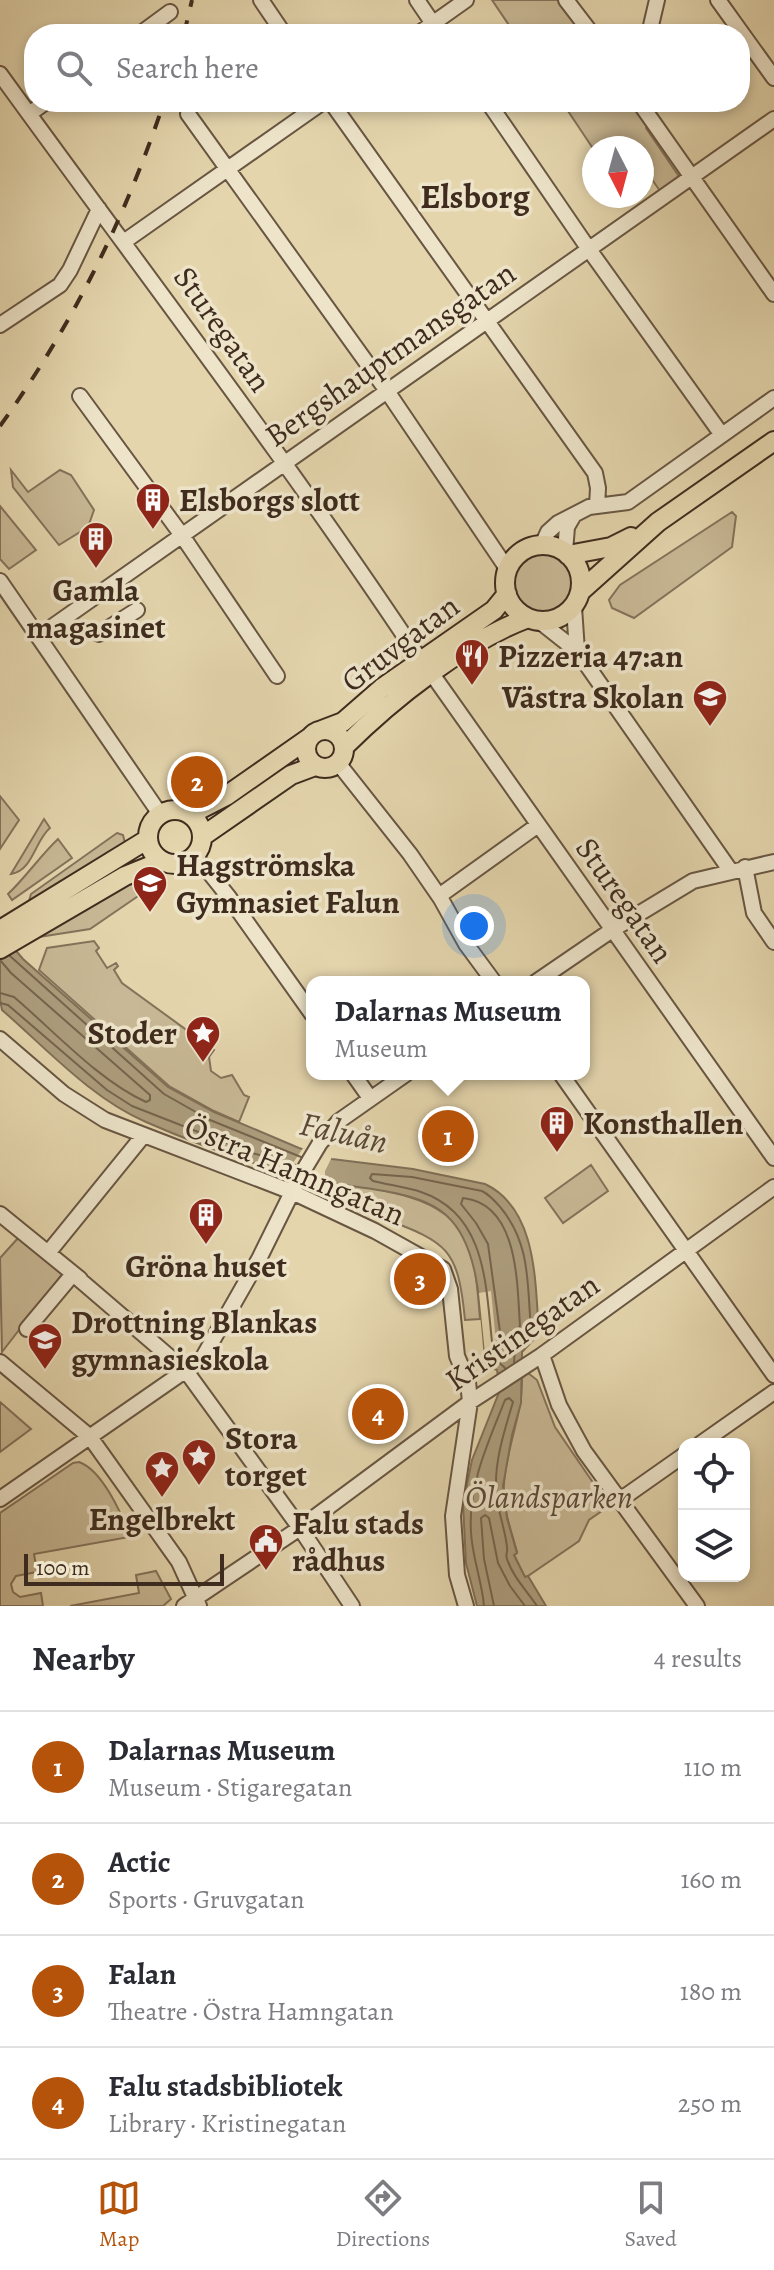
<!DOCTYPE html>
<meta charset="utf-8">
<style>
:root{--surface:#fff;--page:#f7f7f7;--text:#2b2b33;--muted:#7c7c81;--line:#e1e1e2;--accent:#b45309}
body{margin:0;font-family:Alegreya,serif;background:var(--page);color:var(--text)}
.controls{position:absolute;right:24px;bottom:24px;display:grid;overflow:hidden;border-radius:16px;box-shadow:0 4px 12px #0003}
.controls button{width:72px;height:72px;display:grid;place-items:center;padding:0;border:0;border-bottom:2px solid var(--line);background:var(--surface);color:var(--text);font:40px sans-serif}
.compass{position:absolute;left:582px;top:136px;width:72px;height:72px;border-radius:50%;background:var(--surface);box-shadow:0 4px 12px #0003;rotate:174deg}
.scale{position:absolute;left:24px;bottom:20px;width:200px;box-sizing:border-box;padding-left:8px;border:4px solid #3f2c1e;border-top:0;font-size:22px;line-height:28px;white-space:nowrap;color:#3f2c1e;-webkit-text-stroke:6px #ede4ca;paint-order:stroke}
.you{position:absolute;left:474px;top:926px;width:28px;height:28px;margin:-20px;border:6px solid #fff;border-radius:50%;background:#1a73e8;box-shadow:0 0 0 12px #1a73e833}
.badge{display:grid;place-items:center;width:52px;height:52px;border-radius:50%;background:var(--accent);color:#fff;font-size:26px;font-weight:700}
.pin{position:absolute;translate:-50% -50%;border:4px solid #fff;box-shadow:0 2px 8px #0006}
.popup{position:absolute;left:306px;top:976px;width:284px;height:104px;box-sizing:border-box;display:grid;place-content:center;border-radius:16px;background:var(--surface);filter:drop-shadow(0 2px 6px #0005);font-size:26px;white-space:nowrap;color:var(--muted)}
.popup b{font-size:30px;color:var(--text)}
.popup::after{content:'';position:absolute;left:50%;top:100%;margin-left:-16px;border:16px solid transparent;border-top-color:var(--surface)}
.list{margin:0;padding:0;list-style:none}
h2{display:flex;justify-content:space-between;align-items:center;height:104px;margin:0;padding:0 32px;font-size:34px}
h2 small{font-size:26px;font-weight:400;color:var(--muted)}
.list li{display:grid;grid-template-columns:52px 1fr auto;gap:24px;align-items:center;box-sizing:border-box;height:112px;padding:0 32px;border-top:2px solid var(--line)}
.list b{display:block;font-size:30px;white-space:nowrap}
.list p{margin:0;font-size:26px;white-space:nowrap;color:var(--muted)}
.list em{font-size:26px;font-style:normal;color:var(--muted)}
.icon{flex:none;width:44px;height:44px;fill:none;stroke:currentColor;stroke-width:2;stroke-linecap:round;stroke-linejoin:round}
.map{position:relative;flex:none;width:774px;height:1606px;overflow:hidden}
.search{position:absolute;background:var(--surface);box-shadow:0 4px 12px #0003;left:24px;right:24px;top:24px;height:88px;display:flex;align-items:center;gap:20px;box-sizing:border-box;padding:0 28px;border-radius:32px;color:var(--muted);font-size:30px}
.sheet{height:552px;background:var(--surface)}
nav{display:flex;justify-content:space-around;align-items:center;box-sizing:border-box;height:112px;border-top:2px solid var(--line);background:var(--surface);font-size:22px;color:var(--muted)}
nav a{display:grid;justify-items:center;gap:4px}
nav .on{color:var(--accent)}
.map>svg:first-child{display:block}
.green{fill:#c8b895;stroke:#84725a;stroke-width:2}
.water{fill:#ac9c7c;stroke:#806f56;stroke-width:2}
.pier{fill:#e4d5ad}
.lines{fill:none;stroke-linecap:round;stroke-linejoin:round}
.shore{stroke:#76644d;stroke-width:2}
.minor-casing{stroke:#685642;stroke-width:18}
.major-casing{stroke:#3f2c1e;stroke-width:22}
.minor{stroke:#ede4ca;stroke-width:14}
.major{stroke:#e4d5ad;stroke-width:18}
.rail{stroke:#3f2c1e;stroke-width:4;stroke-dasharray:14 14;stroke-linecap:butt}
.labels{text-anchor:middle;stroke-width:7;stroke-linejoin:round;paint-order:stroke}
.street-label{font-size:32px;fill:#3f2c1e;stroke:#ede4ca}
.poi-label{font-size:32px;font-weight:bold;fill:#3f2c1e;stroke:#ede4ca;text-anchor:start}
.park-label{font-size:32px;font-style:italic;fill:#5a4836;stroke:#ede4ca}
.neighbourhood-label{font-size:34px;font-weight:bold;fill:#3f2c1e;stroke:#ede4ca}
.water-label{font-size:34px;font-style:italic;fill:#5a4836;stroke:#ede4ca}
</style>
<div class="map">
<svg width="774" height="1606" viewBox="0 0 774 1606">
<rect width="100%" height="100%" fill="#e4d5ad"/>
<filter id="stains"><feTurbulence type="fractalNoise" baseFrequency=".0025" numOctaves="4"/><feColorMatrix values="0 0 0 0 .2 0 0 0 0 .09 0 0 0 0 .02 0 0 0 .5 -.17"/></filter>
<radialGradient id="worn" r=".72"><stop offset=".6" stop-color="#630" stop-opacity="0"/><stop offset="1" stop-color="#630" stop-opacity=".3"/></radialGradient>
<path class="green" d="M492,0H563L586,34H515Z
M562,102H633L648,125L646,128L680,178L660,191L642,165V148H630L625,141L615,148L594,150Z
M11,470L28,492L60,470L71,475L94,510L88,527L59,545L13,487Z
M0,506L36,550L9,569L0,559Z
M732,512L736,516L732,547L634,618L612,608L609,600L620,585Z
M514 583a30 30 0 1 1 60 0a30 30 0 1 1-60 0Z
M0,796L19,820L0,849Z
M44,819L50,828C35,840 33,871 11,874Z
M117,833L123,835L125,843L29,901L31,894Z
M58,839L72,858L12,900L8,894C26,877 40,856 58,839Z
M145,877L149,883L147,890L90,929L39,937L130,882Z
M94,941L99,948L96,951L107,968L116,963L118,966L114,970L122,983L214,1050L209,1057L211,1071L221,1078L232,1075L244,1095L249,1097L239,1122L214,1111L169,1086L39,970L47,948Z
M591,1165L608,1191L563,1223L545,1198Z
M341,1184C387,1190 456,1198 471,1251C477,1273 478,1297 480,1319L465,1320C458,1248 448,1243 383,1218L388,1205Z
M19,1237L63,1273L2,1352L0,1258Z
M528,1373L537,1380L555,1427L609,1506L589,1520L579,1541L525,1578L514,1555L517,1552C511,1530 502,1507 504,1484C506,1448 523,1414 522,1378Z
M0,1402L31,1429L0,1452Z
M79,1462C102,1470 123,1515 129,1537L34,1554L37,1572L16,1576L11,1584L13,1592L20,1597L41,1593L43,1606H0V1513L73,1463Z
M156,1571L171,1599L163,1606H70L139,1593L136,1575Z"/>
<path class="water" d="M0,932L23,959L168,1087L214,1112L299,1148L332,1159L413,1169L485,1184C538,1209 535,1284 539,1334L522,1352L521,1403L512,1435L503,1486L507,1518L517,1553L514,1555L525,1577L528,1576L546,1606H477L466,1563L463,1504L472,1460L500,1390L497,1370L486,1366C480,1320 482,1248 447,1216C420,1190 361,1189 326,1182C267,1170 201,1146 146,1122C92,1099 47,1049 2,1010L0,1000Z"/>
<path class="pier" d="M303,1148L332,1157L325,1171V1184L278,1173L293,1163Z
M491,1291L497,1352L485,1354L479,1293Z"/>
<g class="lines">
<path class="shore" d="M10,956L164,1094L210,1120L301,1157
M0,993L14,997C54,1031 98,1080 146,1102L150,1100V1095L11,973L0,960
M0,1003L8,1005L107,1090L132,1106L252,1153L296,1165
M463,1198C519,1204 517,1284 520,1326L506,1341L501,1339L488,1244L476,1223L461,1204Z
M505,1368L494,1358C485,1297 492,1216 421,1192C406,1187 389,1185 373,1181L370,1178L372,1174L412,1177L482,1191C490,1195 495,1201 501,1208C531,1245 527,1284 531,1329L515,1348L514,1363
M484,1606C482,1581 472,1557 471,1532C468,1485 488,1443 505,1400L509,1398L513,1402C505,1429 495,1459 496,1487C496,1508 505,1527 507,1547C508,1556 505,1551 507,1559C513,1577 527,1591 537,1606
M494,1606L484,1559L481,1518L485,1515L489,1518L498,1563L510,1586L525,1606"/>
<g class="minor-casing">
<path id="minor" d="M261,0L284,34
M417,0L440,34
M566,0L592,34
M718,0L774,78
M140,34L170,12
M418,34L466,0
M649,34L657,0
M0,74C141,269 288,460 421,661
M331,102L595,473L598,488L597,506
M488,102L588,248L722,435
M639,102L774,294
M29,114L46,102
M188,114L387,391L508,570
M125,241L323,102
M0,325L60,285L70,270L99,209
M80,396L181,534L277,676
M542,545L548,532L558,523L589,507L628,502L774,398
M565,552L567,527L574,515
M0,581L160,814
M574,607L577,651
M539,621L577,651L730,870
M99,634L137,610
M39,636L774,119
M432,674L774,1158
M338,763L410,854L441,899L466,944L494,982
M194,857L204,866L228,896L312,1014
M745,867L754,913L774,942
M439,896L538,825
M536,982L612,930L693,881L774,862
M0,1039L64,1094L105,1120L292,1192L375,1231L443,1269L450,1289L457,1356L468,1382L470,1402L453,1516L457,1575L466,1606
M353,1074L370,1098
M561,1074L774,1375
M0,1214L80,1279
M48,1253L143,1136
M73,1274L186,1371L300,1528L352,1606
M27,1329L73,1274
M542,1355L559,1405L584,1451L697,1606
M0,1362L90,1437L179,1562L199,1606
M700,1444L774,1392
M0,1499L202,1359L259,1259L299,1178L320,1143L339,1121L406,1074
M620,1500L684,1455
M184,1606L300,1528L470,1402L542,1355L774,1187"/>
</g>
<g class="major-casing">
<path id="major" d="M505 583a38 38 0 1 1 76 0a38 38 0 1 1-76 0Z
M568,555L611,547L631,537
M581,591L658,522L774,441
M306 749a19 19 0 1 1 38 0a19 19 0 1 1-38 0Z
M322,730L343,722L382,688L494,610L507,594
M344,747C392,699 464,642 528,618
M148 837a27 27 0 1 1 54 0a27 27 0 1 1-54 0Z
M191,814L226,796L309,738
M203,836L291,775L315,766
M0,930L148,839
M0,949L125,876L162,861"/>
</g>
<use href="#minor" class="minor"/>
<use href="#major" class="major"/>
<path class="rail" d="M184,34L192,0
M0,426C72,326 125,219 164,102"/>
</g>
<defs>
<g id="building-pin" transform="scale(1.8)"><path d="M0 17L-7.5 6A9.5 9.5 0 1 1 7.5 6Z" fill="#8f2418" stroke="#ede4ca"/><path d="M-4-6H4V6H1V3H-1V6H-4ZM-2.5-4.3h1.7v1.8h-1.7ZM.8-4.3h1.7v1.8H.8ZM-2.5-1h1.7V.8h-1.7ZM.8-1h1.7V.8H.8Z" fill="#fff"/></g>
<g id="restaurant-pin" transform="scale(1.8)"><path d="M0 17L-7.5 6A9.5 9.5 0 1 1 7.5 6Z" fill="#8f2418" stroke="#ede4ca"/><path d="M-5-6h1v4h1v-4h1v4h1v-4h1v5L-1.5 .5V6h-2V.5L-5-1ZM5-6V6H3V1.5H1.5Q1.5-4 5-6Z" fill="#fff"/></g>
<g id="school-pin" transform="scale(1.8)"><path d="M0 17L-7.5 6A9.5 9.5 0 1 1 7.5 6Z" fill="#8f2418" stroke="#ede4ca"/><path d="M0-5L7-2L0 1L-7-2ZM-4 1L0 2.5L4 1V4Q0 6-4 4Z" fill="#fff"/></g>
<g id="sight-pin" transform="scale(1.8)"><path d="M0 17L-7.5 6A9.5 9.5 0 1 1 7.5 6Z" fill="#8f2418" stroke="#ede4ca"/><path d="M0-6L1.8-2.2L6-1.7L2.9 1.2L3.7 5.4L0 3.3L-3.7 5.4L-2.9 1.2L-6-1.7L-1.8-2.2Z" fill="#fff"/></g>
<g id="civic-pin" transform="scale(1.8)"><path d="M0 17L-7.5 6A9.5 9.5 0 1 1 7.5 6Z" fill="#8f2418" stroke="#ede4ca"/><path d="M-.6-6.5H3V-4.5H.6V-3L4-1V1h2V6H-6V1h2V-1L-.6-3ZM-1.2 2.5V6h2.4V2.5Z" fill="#fff"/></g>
</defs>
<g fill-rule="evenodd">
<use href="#building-pin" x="153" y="500"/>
<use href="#building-pin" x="96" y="539"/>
<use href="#restaurant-pin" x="472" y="656"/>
<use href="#school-pin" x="710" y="697"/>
<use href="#school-pin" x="150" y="883"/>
<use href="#sight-pin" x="203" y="1033"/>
<use href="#building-pin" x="557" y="1123"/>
<use href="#building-pin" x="206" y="1215"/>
<use href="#school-pin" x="45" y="1340"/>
<use href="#sight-pin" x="199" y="1456"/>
<use href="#sight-pin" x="162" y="1468"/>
<use href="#civic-pin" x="266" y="1541"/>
</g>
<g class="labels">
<g class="street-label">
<text transform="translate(223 329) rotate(55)" y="11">Sturegatan</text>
<text transform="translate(390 354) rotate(-35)" y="11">Bergshauptmansgatan</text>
<text transform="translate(400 643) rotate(-37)" y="11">Gruvgatan</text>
<text transform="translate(625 900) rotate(55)" y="11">Sturegatan</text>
<text transform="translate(295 1170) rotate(23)" y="11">Östra Hamngatan</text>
<text transform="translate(522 1332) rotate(-35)" y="11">Kristinegatan</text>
</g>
<g class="poi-label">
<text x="179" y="511">Elsborgs slott</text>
<text x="96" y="601" text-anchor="middle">Gamla<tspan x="96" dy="37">magasinet</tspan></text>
<text x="498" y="667">Pizzeria 47:an</text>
<text x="684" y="708" text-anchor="end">Västra Skolan</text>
<text x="176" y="876">Hagströmska<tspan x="176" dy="37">Gymnasiet Falun</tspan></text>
<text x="177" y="1044" text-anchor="end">Stoder</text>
<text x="583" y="1134">Konsthallen</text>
<text x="206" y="1277" text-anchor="middle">Gröna huset</text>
<text x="71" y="1333">Drottning Blankas<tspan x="71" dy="37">gymnasieskola</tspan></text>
<text x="225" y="1449">Stora<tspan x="225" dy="37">torget</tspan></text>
<text x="162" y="1530" text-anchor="middle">Engelbrekt</text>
<text x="292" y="1534">Falu stads<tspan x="292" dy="37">rådhus</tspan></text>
</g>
<g class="park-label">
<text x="549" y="1508">Ölandsparken</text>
</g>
<g class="neighbourhood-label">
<text x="475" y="208">Elsborg</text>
</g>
<g class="water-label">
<text transform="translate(344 1132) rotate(13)" y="12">Faluån</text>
</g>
</g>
<rect width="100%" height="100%" filter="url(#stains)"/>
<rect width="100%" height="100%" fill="url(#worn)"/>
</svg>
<div class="controls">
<button><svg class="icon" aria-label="locate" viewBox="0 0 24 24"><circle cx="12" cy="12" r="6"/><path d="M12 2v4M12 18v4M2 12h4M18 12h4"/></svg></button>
<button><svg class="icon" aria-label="layers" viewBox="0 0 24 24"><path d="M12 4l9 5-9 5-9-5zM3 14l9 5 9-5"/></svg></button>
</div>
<svg class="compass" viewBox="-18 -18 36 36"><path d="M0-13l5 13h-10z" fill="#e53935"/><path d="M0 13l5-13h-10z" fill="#7c7c81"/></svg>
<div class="scale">100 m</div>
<div class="you"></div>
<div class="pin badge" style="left:448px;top:1136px">1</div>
<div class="popup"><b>Dalarnas Museum</b>Museum</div>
<div class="pin badge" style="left:197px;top:782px">2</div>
<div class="pin badge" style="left:420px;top:1279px">3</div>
<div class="pin badge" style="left:378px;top:1414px">4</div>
<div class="search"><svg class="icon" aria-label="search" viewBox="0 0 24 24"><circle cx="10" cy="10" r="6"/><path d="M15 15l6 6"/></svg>Search here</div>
</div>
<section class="sheet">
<h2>Nearby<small>4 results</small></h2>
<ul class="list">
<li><span class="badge">1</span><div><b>Dalarnas Museum</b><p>Museum · Stigaregatan</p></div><em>110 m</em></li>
<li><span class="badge">2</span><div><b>Actic</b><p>Sports · Gruvgatan</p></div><em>160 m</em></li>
<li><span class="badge">3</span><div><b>Falan</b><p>Theatre · Östra Hamngatan</p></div><em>180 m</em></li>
<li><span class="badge">4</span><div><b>Falu stadsbibliotek</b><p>Library · Kristinegatan</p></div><em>250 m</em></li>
</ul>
</section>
<nav>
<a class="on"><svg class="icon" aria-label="map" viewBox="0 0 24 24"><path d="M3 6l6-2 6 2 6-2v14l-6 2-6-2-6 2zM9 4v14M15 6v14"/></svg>Map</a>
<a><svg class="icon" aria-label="directions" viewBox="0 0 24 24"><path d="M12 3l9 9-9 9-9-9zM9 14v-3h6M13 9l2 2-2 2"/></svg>Directions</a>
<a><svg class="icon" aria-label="saved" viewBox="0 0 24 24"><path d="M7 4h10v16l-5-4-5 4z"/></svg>Saved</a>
</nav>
